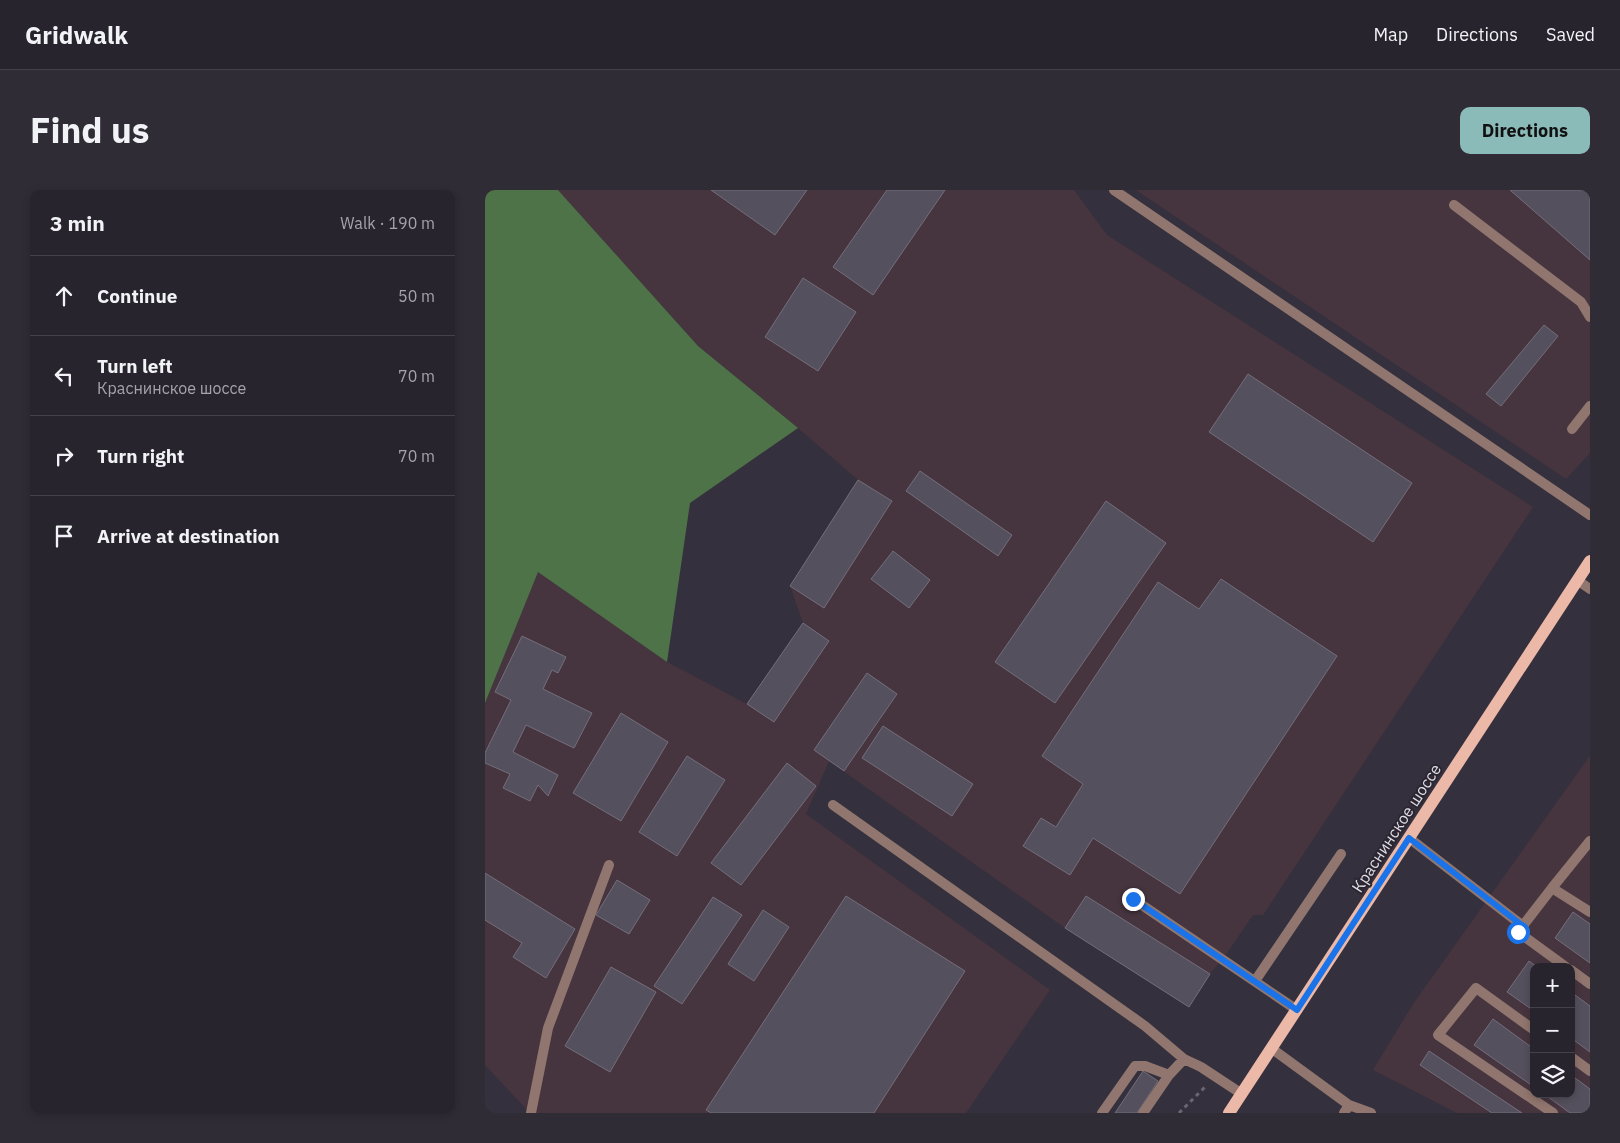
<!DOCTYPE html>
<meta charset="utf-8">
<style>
:root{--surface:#28242e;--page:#302c36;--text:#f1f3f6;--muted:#a5a4aa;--line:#44414a;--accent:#8bbbb9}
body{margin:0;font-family:"IBM Plex Sans",sans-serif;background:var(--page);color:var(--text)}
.controls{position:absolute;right:15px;bottom:15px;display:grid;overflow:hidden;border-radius:10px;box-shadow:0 2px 8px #0003}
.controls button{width:45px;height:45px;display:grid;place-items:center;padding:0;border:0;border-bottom:1px solid var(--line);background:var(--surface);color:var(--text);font:25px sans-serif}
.stop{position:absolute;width:15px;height:15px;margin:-11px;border:4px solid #1a73e8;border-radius:50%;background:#fff}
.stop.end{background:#1a73e8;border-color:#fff;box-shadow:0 1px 5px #0008}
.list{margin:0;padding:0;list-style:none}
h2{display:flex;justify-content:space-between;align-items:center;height:65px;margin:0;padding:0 20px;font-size:21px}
h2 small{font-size:16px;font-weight:400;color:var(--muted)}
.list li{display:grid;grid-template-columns:32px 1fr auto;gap:15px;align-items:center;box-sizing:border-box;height:80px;padding:0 20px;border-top:1px solid var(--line)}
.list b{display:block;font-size:19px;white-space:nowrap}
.list p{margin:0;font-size:16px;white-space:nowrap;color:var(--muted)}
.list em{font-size:16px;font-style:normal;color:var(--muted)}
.icon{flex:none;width:28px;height:28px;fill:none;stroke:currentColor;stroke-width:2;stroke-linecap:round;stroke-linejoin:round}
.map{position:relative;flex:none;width:1105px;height:923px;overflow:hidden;border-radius:10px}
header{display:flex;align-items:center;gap:30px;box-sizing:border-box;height:70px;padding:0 25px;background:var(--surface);border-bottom:1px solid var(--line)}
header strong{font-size:24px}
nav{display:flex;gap:28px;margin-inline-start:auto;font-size:18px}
.intro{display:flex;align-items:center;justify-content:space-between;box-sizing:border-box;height:120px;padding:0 30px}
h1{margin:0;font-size:35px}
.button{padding:12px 22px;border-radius:10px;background:var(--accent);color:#111;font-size:18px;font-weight:700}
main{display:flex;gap:30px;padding:0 30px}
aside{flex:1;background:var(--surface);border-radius:10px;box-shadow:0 2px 8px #0003}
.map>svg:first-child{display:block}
.industrial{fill:#46353f;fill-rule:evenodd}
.forest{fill:#4f7349}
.building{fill:#55505d;stroke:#746e7c}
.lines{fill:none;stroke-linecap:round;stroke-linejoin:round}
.path{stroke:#6a6671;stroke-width:3;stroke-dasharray:4 4;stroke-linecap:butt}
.lane{stroke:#90766e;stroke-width:10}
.street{stroke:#90766e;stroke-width:10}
.primary{stroke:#ecb8a7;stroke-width:12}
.route{stroke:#1a73e8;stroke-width:6}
.labels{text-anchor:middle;stroke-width:4;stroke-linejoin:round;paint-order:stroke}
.street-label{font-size:16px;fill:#e0dde5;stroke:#2b2632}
</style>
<header>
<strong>Gridwalk</strong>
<nav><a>Map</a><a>Directions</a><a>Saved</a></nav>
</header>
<div class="intro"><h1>Find us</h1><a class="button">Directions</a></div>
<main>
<aside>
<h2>3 min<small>Walk · 190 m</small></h2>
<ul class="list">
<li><svg class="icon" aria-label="ahead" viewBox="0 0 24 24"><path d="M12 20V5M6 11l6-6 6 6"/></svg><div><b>Continue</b></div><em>50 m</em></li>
<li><svg class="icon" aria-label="left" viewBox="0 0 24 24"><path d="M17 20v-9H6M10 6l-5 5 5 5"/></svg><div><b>Turn left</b><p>Краснинское шоссе</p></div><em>70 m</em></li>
<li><svg class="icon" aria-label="right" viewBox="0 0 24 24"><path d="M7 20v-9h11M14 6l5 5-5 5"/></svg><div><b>Turn right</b></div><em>70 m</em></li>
<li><svg class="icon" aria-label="arrive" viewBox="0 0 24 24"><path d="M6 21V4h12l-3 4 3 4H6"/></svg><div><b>Arrive at destination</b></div></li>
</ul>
</aside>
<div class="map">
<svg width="1105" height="923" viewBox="0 0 1105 923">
<rect width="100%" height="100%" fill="#35303d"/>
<path class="industrial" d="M73,0H589L622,45L1048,317L778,725H768L742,763L725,784L704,817L580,738L344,571L321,624L565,800L481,923H45L0,875V513L53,381L182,472L262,514L318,433L305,396L373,290L313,238L213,156Z
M651,0H1105V263L1081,289Z
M1104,567L1105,568V923H972L888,880L928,814ZM1049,777H1086V904H1049Z"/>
<path class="forest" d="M0,0H73L213,156L313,238L205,313L182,472L53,382L0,513Z"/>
<path class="building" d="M226,0H322L290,45Z
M402,0H460L388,105L348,77Z
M1025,0H1105V70Z
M318,88L371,122L333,181L280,147Z
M1059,135L1073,146L1016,216L1001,204Z
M763,184L927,293L888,352L724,242Z
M435,281L527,345L513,366L421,301Z
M373,290L407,311L339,418L305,396Z
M621,311L681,353L570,513L510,472Z
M408,361L445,390L424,418L386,389Z
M736,389L852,466L695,704L608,648L585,685L538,656L556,628L571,637L598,594L557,566L673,392L714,419Z
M318,433L344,451L289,532L262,514Z
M37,446L81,467L73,483L67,480L58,499L107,523L89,558L41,535L28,562L73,585L63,606L53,595L45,611L18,598L25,584L0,573V563L26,510L10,502Z
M382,483L412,504L359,581L329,560Z
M136,523L183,552L136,631L88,603Z
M398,536L488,594L467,626L377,568Z
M202,566L240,590L192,666L154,642Z
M302,573L331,596L256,695L226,673Z
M0,683L90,739L61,788L28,767L37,753L0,730Z
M132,690L165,710L144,744L111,725Z
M361,706L480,781L389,923H226L221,920Z
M601,706L725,784L704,817L580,738Z
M228,707L257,725L197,814L169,796Z
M278,720L304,737L269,791L243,774Z
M1088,722L1105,734V773L1070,748Z
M1044,771L1052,777H1049V821L1022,802Z
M126,777L171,802L125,882L80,856Z
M1086,802L1105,816V862L1086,848Z
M1008,829L1049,859V897L989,855Z
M944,861L1037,923H1007L935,875Z
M658,881L673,891L652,923H630Z
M1086,885L1105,899V923H1085L1059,904H1086Z"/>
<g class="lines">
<path class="path" d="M694,923L720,897"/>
<path class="lane" d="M629,0L1105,325
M969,15L1096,112L1105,127
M1087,239L1105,216
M348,615L660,836L699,869
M924,648L1038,736
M1067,698L1105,651
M648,709L812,820
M1081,777L1033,742L1067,698L1105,722
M1086,780L1105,794
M770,791L856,664
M1049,840L991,798L953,845L1068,923
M786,858L864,915L859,923
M1086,867L1105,881
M864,915L886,923
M46,923L63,838L124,675
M617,923L650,876H660L684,885
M658,923L684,885L699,869L716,877L757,904"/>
<path class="street" d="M1092,390L1105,399"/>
<path class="primary" d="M744,923L1105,371"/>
</g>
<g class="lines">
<path class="route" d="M648,709L812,820L924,648L1038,736L1033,742"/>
</g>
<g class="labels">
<g class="street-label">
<text transform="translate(911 638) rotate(-57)" y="6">Краснинское шоссе</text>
</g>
</g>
</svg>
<div class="controls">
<button>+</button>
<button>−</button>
<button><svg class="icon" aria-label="layers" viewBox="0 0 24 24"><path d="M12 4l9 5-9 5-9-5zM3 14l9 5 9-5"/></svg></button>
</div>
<div class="stop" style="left:1033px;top:742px"></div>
<div class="stop end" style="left:648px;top:709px"></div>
</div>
</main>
